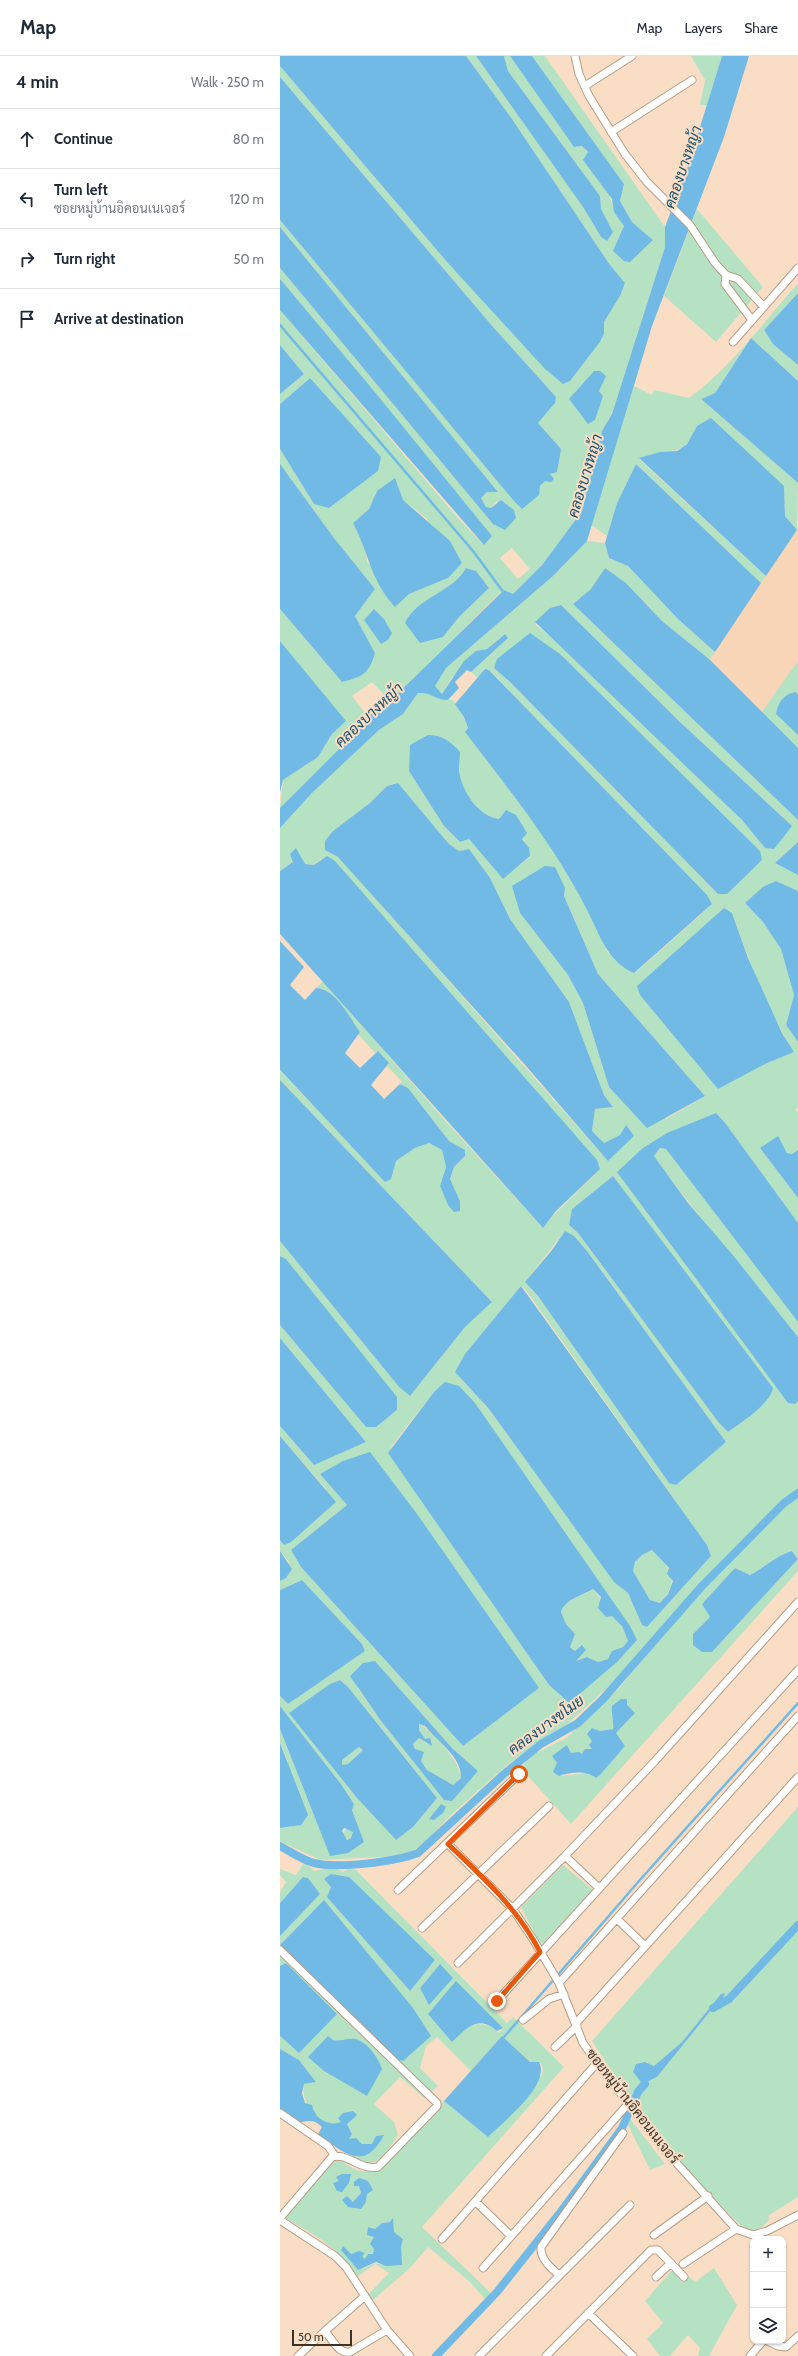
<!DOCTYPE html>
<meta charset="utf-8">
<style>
:root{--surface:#fff;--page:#f6f6f7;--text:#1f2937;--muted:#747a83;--line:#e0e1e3}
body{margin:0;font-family:Cabin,Sarabun,sans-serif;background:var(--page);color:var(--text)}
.controls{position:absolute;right:12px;bottom:12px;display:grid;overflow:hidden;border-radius:8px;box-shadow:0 1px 3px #0004}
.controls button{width:36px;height:36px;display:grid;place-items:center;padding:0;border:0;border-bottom:1px solid var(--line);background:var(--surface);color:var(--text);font:20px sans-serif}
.scale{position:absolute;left:12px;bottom:10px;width:60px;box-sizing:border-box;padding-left:4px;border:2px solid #3c3228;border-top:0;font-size:11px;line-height:14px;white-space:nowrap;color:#3c3228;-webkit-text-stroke:3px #f9dec5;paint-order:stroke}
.stop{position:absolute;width:12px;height:12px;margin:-9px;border:3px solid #ea580c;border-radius:50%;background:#fff}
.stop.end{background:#ea580c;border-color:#fff;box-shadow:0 1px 4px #0008}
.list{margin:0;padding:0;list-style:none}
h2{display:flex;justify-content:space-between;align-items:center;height:52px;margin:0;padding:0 16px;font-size:17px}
h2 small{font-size:13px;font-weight:400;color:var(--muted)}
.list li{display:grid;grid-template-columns:26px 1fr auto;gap:12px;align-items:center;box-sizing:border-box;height:60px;padding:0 16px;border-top:1px solid var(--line)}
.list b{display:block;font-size:15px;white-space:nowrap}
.list p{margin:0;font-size:13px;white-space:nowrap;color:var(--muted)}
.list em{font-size:13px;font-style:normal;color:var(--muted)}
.icon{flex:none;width:22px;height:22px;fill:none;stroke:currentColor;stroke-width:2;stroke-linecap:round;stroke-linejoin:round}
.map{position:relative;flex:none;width:518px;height:2300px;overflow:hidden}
header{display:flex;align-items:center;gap:24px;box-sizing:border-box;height:56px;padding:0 20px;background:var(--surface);border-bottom:1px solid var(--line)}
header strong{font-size:19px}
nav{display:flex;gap:22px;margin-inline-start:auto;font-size:14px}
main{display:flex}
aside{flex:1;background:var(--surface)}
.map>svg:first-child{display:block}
.built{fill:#f7d5b6}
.green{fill:#b6e2c4;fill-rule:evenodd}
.water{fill:#71bae6;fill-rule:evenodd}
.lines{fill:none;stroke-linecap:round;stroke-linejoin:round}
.stream{stroke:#71bae6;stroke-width:2.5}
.canal{stroke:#71bae6;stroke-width:8}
.minor-casing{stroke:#b69c84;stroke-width:9}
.minor{stroke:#fff;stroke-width:7}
.route{stroke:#ea580c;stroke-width:5}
.labels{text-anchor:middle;stroke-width:4;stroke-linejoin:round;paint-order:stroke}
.street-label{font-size:14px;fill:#3c3228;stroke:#f9dec5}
.water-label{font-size:15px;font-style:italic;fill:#17506e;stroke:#f9dec5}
</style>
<header>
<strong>Map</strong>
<nav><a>Map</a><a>Layers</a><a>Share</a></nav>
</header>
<main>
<aside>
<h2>4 min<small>Walk · 250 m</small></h2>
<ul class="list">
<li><svg class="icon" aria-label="ahead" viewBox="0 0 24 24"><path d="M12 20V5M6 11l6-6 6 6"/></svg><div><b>Continue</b></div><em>80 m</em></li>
<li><svg class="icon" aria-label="left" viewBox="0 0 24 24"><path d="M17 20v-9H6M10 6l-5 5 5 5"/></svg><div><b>Turn left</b><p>ซอยหมู่บ้านอิคอนเนเจอร์</p></div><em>120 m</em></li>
<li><svg class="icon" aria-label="right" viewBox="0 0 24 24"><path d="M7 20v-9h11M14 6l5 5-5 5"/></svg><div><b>Turn right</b></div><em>50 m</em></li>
<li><svg class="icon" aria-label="arrive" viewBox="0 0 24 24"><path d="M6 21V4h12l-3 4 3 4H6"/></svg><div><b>Arrive at destination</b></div></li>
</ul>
</aside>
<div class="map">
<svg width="518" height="2300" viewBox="0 0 518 2300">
<rect width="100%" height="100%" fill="#f9dec5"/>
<path class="built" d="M518,473V605L481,657L429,603Z"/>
<path class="green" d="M186,0H196L303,151L321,181L333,176L320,153V140L228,15L224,0H230L294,91L302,90C321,110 329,147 344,170L340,182L360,196L373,184L352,166L340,145L344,128L252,0H265L385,171V191L332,358L322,375L302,455L262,509L233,538L223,534L110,645L92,626L72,640L88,660L83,669L0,752L3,724L38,701L52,678L65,665L0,585V553L62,626L95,597L75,560L95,533L54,482L0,408V393L34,448L40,335L30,322L0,348V338L24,318L0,289V254L177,461L204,489L0,223V212L213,468L218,444L211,452L206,451L201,442L207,436H218L0,171V164L241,452L265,425L274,424L269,418L281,393L258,367L275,347L276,341L214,272L0,21V10L167,206L290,325L320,286L324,278V266L340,240L345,227L330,209L232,63ZM315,315L321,326L319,335L293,348L289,343ZM97,435L123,444L147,463L168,522L129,538L87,506L85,489L73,467L89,453ZM232,492L250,513L238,523L220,502ZM186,512L196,515L209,532L179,561L163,581L166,532L181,522ZM84,564L108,584L101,588Z
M411,0H442L427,49H420L425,24Z
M417,153L483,231L436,286L384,240Z
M518,227V237L484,274L493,288L518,309V325L471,282L435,337L421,343L518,427L517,474L505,460L504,430L417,370C414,375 411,382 407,387C401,396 372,399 359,403L486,520L481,527L356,408L337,447L327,480L311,469L354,330L372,339L374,334L409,342C451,311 484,266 518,227Z
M307,485L325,487L329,502L348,510L398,563L435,596L429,603L382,565L346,527L325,512L311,533L293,548L518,764V786L495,807L518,819V835L496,825L465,847L483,866L501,893L514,939L506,969L518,986V1051L515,1054L518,1056V1094L512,1098L507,1097L503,1089L480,1092L518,1142V1167L446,1068L436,1057L363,1092L503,1339L508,1346L515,1348L518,1345V1502L512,1495C497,1499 484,1512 470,1519L455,1512L430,1561L413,1578L432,1596L518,1503V1515L291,1768L241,1712L251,1700L286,1682L341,1630L437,1512L336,1624L285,1670L263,1682L226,1710L172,1758L143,1788L129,1797L120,1800L40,1804L0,1785V1772L12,1771L8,1706L0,1687V1673L50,1799L84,1786L72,1754L74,1748L61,1728L0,1650V1640L8,1648L85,1594L82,1588L22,1524L0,1534V1525L6,1522L9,1506L0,1495V1484L4,1489L46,1433L0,1380V1370L34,1409L86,1386L0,1282V1269L86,1371L106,1362L117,1355L6,1203L0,1200V1185L119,1331L130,1340L185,1271L212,1246L0,1024V1015L105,1125L116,1105L135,1092L149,1087L162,1094L166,1111L160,1130L180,1145L170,1123L174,1111L185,1100V1094L169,1085L128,1032L120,1028L122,1026L107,1010L109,1008L98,995L95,997L78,978L80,976L44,933L36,932L43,925L162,1061L262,1171L320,1113L41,803L34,809L13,806L0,815V772L32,737L99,674L123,658L138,637C153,635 157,644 173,644L184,661L188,673L185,676L258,772L293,826L328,897L355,917L425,855L432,848L210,614L205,613L198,622L191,616L228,582L224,578L207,593L196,595L171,623L162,638L154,630L166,612L273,520ZM281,549L400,666L511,770L485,792L461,763L286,594L255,568L270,552ZM250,577L447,838H438L231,627L214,612ZM180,696C180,702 179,709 179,715C182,736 199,760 219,763L226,754C233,767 249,788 250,801L223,822L189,783L180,786L164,770L129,715ZM118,727L169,788L179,795L189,793L210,823L230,863L289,946L324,1039L333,1051L315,1053L312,1075L324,1087L340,1079L354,1080L328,1105L45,785L53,775L90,747L107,730ZM285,832L284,840L318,918L425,1040L386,1063L329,1031L303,947L288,919L240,857ZM452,857C469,905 487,953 514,996L485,1008ZM333,1120L468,1362L448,1376L439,1367L298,1177L289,1169L292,1153ZM285,1175L307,1195L446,1386L389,1427L258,1240L245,1226ZM241,1230L245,1233L427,1489L431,1500L367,1571L362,1569L348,1537L334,1525L209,1353L175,1316ZM154,1336L357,1584L289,1647L269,1629L109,1397L113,1388ZM45,1416L259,1632L183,1690L21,1511L11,1494L67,1449L40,1418ZM95,1605L173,1693L198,1715L164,1744L101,1665L77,1631ZM60,1624L68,1631L157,1742L133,1771L116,1784L77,1742L10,1657L50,1628ZM331,1657H355L336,1677L345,1690L336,1699L310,1717L279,1720L276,1703L287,1689L291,1697L302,1698L312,1693V1672L320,1675L333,1673L334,1664Z
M518,605V692L481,657Z
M380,1092L386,1093L518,1266V1281C470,1221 419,1163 374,1100Z
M372,1494C392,1514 400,1524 380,1547L370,1544L353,1515L355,1506L362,1499Z
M313,1533L342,1570L348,1585L343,1591L332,1595L328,1603L318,1606L307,1601L295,1605L306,1594L295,1595L290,1590L295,1578L286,1568L281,1556C286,1542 302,1541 313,1533Z
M138,1668C151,1672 181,1707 181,1722L173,1729L147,1714L141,1705L133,1688L139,1682L148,1689L139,1674Z
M79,1691L83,1694L68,1708L62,1710V1704Z
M518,1751V2141L488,2160L490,2163L482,2171L471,2175L460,2169L385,2091L364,2065L312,1985ZM445,1937L441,1947L443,1949L432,1953L377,2021L355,2033L361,2027L365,2006L374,2010L402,1986L441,1938Z
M63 1778a5 5 0 1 1 10 0a5 5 0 1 1-10 0Z
M24,1806L34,1815L52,1811L63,1816L68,1812L76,1814L227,1967L233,1961L284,2011L142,2171L212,2238L205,2243L190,2226L148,2191L130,2212L93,2244L88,2239L109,2217L95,2208L77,2221C62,2193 32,2177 5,2162L49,2108C63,2099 67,2112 80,2115C89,2117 96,2113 104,2109L164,2045L208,2081L262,2019L263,2013L260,2006H250L222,1980L191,2015L157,1981L146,1990L140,2012L158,2030L144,2042L120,2021L94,2048L114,2066L118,2079C101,2105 95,2116 65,2097L78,2101L92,2088H82L69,2084L72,2078L67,2068C61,2067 58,2068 52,2068C34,2066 21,2045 24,2028L36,2026L19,2004L0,1993V1980L19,1997L6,1907L0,1910V1880L39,1838L28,1822L23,1821L0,1847V1836L6,1826L0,1819V1813L16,1819ZM51,1831L155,1904L130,1935L48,1841ZM39,1849L150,1979L123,2005L0,1889ZM160,1908L149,1948L140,1932ZM176,1925L223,1972L219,1977C210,1968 203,1967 191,1969ZM48,1980C56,1988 65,1985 75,1983L87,2040L29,2001ZM79,2130L87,2138L86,2146L68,2151L67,2141L73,2146L81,2137ZM113,2163L114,2176L123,2183L113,2208C99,2211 97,2203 84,2213L61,2193L63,2191L71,2198L85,2197L82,2200L85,2203L94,2198V2181L88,2171L95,2173L102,2167L110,2166Z
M283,1809L314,1835L264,1888L258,1884L241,1851Z
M348,2060L385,2108L370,2114L345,2063Z
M397,2209L415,2226L434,2212L457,2249L429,2300H418L420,2292L408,2279L390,2300H380L367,2283L383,2267L365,2245Z"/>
<path class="water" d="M0,0H186L232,63L330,209L345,227L340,240L324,266V278L320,286L290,325L283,328L265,313L167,206L0,10Z
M196,0H224L228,15L320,140L321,153L333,176L327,185L321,181L303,151Z
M230,0H252L344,128L340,145L352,166L373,184L350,206L344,205L333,195L344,170L334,156L332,143L303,104L308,96L302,90L294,91Z
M442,0H469L444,81L372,270L307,485L273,520L166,612L155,630L162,638L184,605L196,595L207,593L225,578L228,582L191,616L187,614L175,626L179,632L168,644C155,644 152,636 138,637L123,658L99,674L32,737L0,772V752L83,669L88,660L110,645L224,534L233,538L262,509L302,455L322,375L332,358L385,191V171L407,113Z
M0,21L214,272L276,341L275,347L258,367L281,393L277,416L270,418L274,423L271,426L265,425L260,430L259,439L242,453L234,445L0,164Z
M0,171L218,436H207L201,442L206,451L211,452L221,444L234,454L236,462L225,474L213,468L0,212Z
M0,223L94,335L212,480L204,489L0,254Z
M518,237V309L493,288L484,274Z
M471,282L518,325V427L421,343L435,337Z
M0,289L24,318L0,338Z
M314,315H320L326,320L319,335L323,340L315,364L308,368L289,343Z
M30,322L101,401L98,415L49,452L34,448L0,393V348Z
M431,362L504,430L505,460L517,474L486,520L359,402L380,396L397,395L407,388L417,370Z
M0,408L54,482L95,533L75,560L95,597C89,618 82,621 62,626L0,553Z
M356,408L481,527L435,596L398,563L348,510L329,502L325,487L337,447Z
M115,422L123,444L170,485L182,507L168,522L129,538L115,551C89,522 90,499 73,467L89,453L97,435Z
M186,512L196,515L209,532L179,561L163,581L140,587L125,567C137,541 172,537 186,512Z
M325,512L346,527L382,565L429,603L518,692V764L293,548L311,533Z
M281,549L400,666L512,770L494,793L485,792L461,763L255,566L270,552Z
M94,553L104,563L112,577L108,584L101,588L84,564Z
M250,577L280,598L480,795L482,804L447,838H438L231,627L214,612L217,603Z
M0,585L66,665L52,678L38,701L3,724L0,736Z
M205,613L209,614L427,839L432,848L354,917C328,906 320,880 308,856C276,791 229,734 185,676L188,672L184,661L175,648Z
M516,636L518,639V679L496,658C498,647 503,638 516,636Z
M148,679C162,679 170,685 180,696C180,702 179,709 179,715C182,735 198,760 219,763L226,754L236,759L247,777L242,783L249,792L250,800L223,823L189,783L180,786L164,770L129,715L130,689Z
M118,727L169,788L179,795L189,793L210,822L230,863L289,946L324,1039L333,1051L315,1053L312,1075L324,1087L340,1079L346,1069L354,1080L328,1105L246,1010L58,801L45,794V785L53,775L90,747L107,730Z
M518,786V819L495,807Z
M16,792L25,808L34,809L47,800L55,805L317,1104L320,1113L276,1155L263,1172L0,878V815L13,806L10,798Z
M265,810L275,811L285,832L284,840L318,918L425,1040L367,1072L329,1031L303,947L288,919L240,857L232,830Z
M496,825L518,835V986L506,969L514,939L501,893L483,866L465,847L483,831Z
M444,852L452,857L468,902L502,977L514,996L485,1008L438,1033L360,939L357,930Z
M0,885L24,911L10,929L25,944L36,932C56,933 69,961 80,976L65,997L80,1012L98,995L109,1007L91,1029L104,1043L120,1028L128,1032L169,1085L185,1094V1100L174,1111L170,1123L180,1145V1155L174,1156L168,1149L160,1130L166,1111L162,1094L149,1087L135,1092L116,1105L111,1123L105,1126L0,1014Z
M0,1024L212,1246L185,1271L130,1340L119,1331L0,1185Z
M436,1057L446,1068L518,1167V1266L386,1093L380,1092L374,1100L408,1147L452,1198L518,1281V1345L515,1348L508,1347L337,1116L363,1092L387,1077Z
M498,1080L507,1097L512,1098L518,1094V1142L480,1092Z
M333,1120L493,1332C490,1348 461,1367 448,1376L439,1367L298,1177L289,1169L292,1153Z
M285,1175L294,1180L307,1195L446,1386L396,1429L389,1427L258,1240L245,1226L272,1194Z
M0,1200L6,1203L117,1341V1354L96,1371H86L0,1269Z
M241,1230L427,1489L431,1500L367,1571L362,1569L348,1537L334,1526L209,1353L175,1316L185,1298ZM372,1494L389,1512L387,1518L393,1525L388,1538L380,1547L370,1544L353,1515L355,1506L362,1499Z
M0,1282L86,1386L34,1409L0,1370Z
M165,1326L179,1330L195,1347L350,1570L357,1584L337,1606L289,1647L269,1629L108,1397L154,1336ZM313,1533L321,1541L318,1552L326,1561L332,1560L342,1570L348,1585L343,1591L332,1595L328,1603L318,1606L307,1601L296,1605L306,1594L302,1589L295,1595L290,1591L295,1578L286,1568L281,1556C285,1543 302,1540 313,1533Z
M0,1380L56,1446L11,1486L4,1489L0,1484Z
M90,1396L137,1458L259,1632L183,1690L21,1511L11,1494L67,1449L40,1418L63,1405Z
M0,1495L12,1513L6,1522L0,1525Z
M512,1495L518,1503L432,1596H422L413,1589V1578L430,1561L422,1548L455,1512L470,1519C484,1512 497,1499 512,1495Z
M22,1524L82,1588L85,1595L8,1648L0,1640V1534Z
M95,1605L173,1693L198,1715L172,1745L164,1744L101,1665L70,1620L83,1607ZM139,1668L145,1670C157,1685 182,1701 181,1722L173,1729L147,1714L141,1705L144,1696L135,1693L133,1688L139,1682L152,1690L150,1682L145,1683L139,1674Z
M60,1624L68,1631L157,1742L133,1771L116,1784L77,1742L9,1657L50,1628ZM79,1691L83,1694L68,1708L62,1709V1704Z
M341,1643H347V1649L355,1657L336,1677L345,1690L320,1719L316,1722C306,1714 291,1716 279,1720L273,1716L277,1707L272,1700L287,1689L291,1697L299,1696L302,1698L305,1693H312L309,1689L312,1685L307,1678L312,1672L320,1675L333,1673C334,1664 331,1659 332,1650Z
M0,1650L61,1728L74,1748L72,1754L84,1786L68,1797L50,1800L0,1673ZM64,1772L73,1776L71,1782L67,1784L62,1775Z
M0,1687L28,1759L21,1769L0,1772Z
M161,1748L166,1751L163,1757L154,1764L149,1763Z
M51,1818L69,1821L155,1904L130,1935L47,1841L51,1831L44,1823Z
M23,1821L28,1822L40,1838L0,1880V1847Z
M44,1844L133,1952L151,1980L123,2005L117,2003L0,1889Z
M6,1907L57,1958L19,1997L0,1980V1910Z
M160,1908L173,1922L149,1949L140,1932Z
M176,1925L223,1972L217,1975C198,1958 187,1972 172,1986L148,1958Z
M445,1937L441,1947L444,1950L432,1953L377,2021L369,2025L358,2036L355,2033L361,2026L353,2016L356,2008L365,2006L374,2010L402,1986L441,1938Z
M48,1980L53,1984C60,1986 68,1982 75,1983C87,1985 99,2003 102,2013L87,2040L44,2015L28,2001Z
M222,1980L250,2006H259C271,2029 224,2065 208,2081L164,2045Z
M0,1993L19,2004L36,2026L24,2028L22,2037L25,2047L32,2049C34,2062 48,2071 61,2066L58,2062L63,2057L73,2055L77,2059L67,2068L72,2078L69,2083L76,2082L82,2088H92L96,2080L104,2079C84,2117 64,2097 38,2078L42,2071C35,2064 29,2064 19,2067L0,2053Z
M62,2118H71L69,2127L62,2136L57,2135L53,2127L59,2125L56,2121Z
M79,2122L88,2125L93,2134L87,2138L86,2146L81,2153L68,2151L62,2144L67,2140L73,2146L81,2137L79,2130H74V2126Z
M113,2162L114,2176L123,2183L121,2191L122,2209L106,2210L96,2206L78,2214L61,2194L63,2190L71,2198L79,2195L85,2197L82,2200L85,2203L88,2198H93L94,2193L90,2188L94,2181L87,2179L88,2171L95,2173L102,2167L110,2166Z"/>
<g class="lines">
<path class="stream" d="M0,269L193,495L224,537
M224,1981L359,1825L518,1647"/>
<path class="canal" d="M0,1790C11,1796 22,1804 34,1807C57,1813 114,1806 138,1797L224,1718L261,1688L298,1667L323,1643L422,1530L504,1447L518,1437
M433,1952L449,1943L518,1869
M156,2300L217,2236L279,2158L342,2072L358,2036L365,2028"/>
<g class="minor-casing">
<path id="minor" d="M295,0L299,18L309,40L345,98L367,126L410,169L435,207L446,219L458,223L484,251
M305,30L352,0
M331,76L412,24
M446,219L445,228L472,264
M453,286L518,212
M168,1788L232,1852L253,1883L279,1927L303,1987L317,2007L383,2092L456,2173L473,2179L487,2175L518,2159
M285,1800L319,1832
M118,1834L239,1718
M337,1863L365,1890
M142,1872L269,1750
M0,1894L157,2047V2050L98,2111C81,2115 66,2096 52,2101L0,2162
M178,1907L285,1800L375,1705L518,1546
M279,1927L518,1660
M217,1945L518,1614
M243,1964L269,1943L284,1938
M297,1966L518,1721
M275,1991L297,1970
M0,2057L48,2090L55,2100
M196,2146L231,2180
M0,2164L55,2200L66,2211L107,2274L130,2300
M374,2179L428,2140
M162,2183L317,2007
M403,2208L456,2173
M203,2212L348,2048
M279,2219C271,2212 260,2203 261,2191L343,2077
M376,2221L391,2207
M85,2240L45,2275C52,2283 58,2298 70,2296L107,2274
M308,2257L353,2300
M488,2285L498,2290L506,2291L518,2280
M18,2300L45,2275
M199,2300L350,2149
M266,2300L371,2194H378L404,2221
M470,2300L483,2285"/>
</g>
<use href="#minor" class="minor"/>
</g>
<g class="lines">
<path class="route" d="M217,1945L260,1896C238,1853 203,1821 168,1788L239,1718"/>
</g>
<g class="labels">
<g class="street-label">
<text transform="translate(353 2050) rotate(52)" y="5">ซอยหมู่บ้านอิคอนเนเจอร์</text>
</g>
<g class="water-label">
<text transform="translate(403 111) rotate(-71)" y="5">คลองบางหญ้า</text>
<text transform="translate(305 420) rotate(-73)" y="5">คลองบางหญ้า</text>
<text transform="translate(89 659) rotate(-43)" y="5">คลองบางหญ้า</text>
<text transform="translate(266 1669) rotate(-36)" y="5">คลองบางขโมย</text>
</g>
</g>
</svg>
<div class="controls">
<button>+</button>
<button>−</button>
<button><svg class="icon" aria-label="layers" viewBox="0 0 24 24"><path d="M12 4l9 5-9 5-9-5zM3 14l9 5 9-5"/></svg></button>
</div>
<div class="scale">50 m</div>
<div class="stop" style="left:239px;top:1718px"></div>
<div class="stop end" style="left:217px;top:1945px"></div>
</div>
</main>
